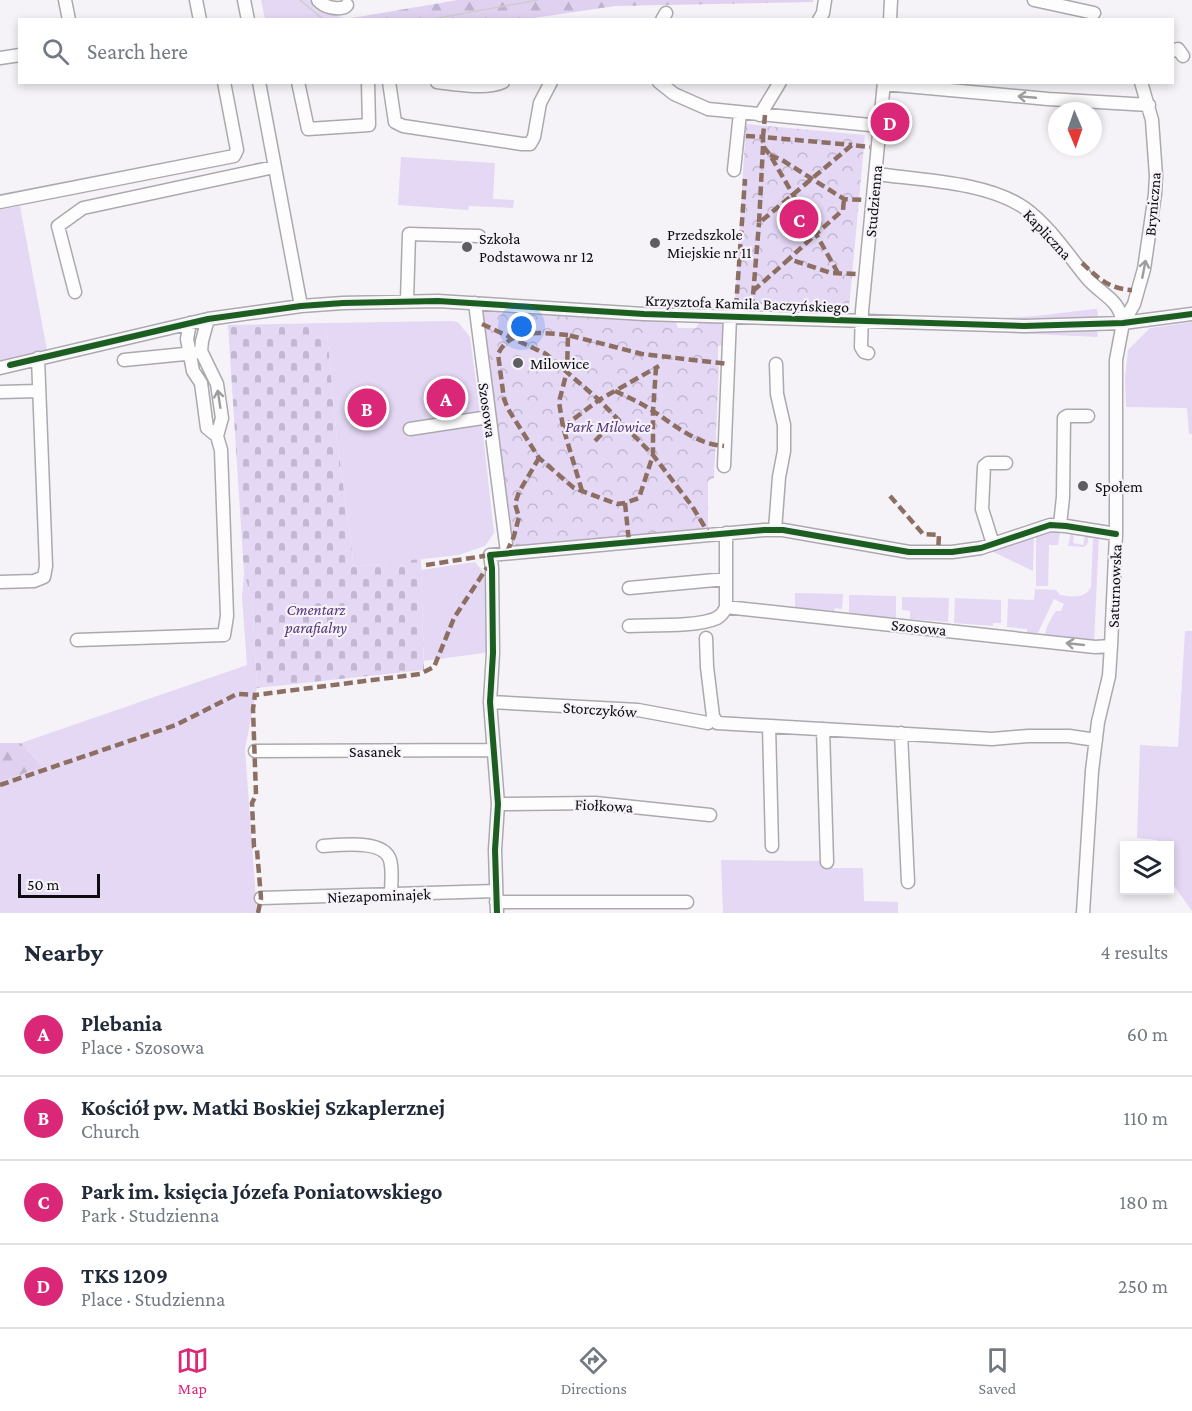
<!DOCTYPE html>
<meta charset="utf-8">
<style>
:root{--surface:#fff;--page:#f2f2f3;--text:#1f2937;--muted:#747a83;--line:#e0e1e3;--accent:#db2777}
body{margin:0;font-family:"Crimson Pro",serif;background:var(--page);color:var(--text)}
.controls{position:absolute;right:18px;bottom:18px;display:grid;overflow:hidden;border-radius:0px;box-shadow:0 3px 9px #0003}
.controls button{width:54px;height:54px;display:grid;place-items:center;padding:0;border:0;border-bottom:2px solid var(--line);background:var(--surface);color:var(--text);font:30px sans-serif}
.compass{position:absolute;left:1048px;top:102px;width:54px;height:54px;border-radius:50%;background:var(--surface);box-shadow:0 3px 9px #0003;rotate:178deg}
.scale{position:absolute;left:18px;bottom:15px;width:82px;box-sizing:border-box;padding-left:6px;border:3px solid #0d0c0f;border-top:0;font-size:16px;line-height:21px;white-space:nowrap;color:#0d0c0f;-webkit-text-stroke:4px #f5f2f9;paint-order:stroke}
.you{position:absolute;left:522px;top:327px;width:21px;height:21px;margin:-15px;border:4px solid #fff;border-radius:50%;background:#1a73e8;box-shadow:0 0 0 9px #1a73e833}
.badge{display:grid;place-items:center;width:39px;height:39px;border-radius:50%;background:var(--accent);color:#fff;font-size:20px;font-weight:700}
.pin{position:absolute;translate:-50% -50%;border:3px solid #fff;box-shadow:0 2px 6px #0006}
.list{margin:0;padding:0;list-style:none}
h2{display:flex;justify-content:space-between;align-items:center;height:78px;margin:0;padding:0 24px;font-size:26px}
h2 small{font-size:20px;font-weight:400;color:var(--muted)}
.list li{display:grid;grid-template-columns:39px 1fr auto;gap:18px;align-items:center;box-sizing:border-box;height:84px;padding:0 24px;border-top:2px solid var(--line)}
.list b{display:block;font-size:22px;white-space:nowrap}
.list p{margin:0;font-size:20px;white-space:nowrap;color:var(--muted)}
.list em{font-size:20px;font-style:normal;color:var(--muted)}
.icon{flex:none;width:33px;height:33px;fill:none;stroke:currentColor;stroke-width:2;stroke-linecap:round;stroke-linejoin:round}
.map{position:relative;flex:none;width:1192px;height:913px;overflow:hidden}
.search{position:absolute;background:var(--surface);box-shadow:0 3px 9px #0003;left:18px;right:18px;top:18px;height:66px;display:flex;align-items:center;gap:15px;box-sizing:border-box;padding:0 21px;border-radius:0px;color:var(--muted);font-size:22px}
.sheet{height:414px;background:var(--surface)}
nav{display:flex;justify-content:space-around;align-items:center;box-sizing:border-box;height:84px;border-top:2px solid var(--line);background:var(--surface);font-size:16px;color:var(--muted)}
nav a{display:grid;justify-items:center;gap:3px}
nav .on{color:var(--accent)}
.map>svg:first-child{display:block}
.grass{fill:#e4d8f5}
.forest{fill:url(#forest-firs)}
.cemetery{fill:url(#cemetery-stones)}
.park{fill:url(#park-crowns)}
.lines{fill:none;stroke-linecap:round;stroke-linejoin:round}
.minor-casing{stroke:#aba9ad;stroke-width:15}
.minor{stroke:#fefdfe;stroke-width:12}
.tram{stroke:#cdcdce;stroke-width:1.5}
.quiet{stroke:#8d6e63;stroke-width:4.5;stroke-dasharray:9 4.5;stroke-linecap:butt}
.cycleway-casing{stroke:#f5f2f9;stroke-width:10}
.cycleway{stroke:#1b5e20;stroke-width:6}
.oneway{stroke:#9e9d9e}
.poi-dot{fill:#5e5d61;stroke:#f5f2f9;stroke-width:2}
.labels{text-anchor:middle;stroke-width:4.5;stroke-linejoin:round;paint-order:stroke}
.street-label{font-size:16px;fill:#0d0c0f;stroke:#f5f2f9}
.poi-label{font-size:16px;fill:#0d0c0f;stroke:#f5f2f9;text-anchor:start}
.park-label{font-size:16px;font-style:italic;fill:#563677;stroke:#f5f2f9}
</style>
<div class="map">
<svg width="1192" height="913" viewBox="0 0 1192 913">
<defs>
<pattern id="forest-firs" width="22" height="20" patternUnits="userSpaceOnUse" patternTransform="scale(1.5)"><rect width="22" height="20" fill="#e0d1f1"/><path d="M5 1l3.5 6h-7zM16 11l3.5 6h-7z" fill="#bfb2cd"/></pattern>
<pattern id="cemetery-stones" width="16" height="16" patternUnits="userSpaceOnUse" patternTransform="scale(1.5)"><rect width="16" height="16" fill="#e4d8f5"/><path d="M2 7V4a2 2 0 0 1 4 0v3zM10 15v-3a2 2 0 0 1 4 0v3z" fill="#c2b8d1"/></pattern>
<pattern id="park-crowns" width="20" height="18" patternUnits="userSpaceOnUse" patternTransform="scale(1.5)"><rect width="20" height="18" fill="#e4d8f5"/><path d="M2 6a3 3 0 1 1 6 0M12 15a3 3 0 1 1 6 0" fill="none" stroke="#c2b8d1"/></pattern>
</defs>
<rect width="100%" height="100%" fill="#f5f3f8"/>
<path class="grass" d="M261,0H312L314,7L346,19H265Z
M401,157L495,163L493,199L514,200L513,208L469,206L468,210L398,205Z
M20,206L47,350L0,362V210Z
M1095,309H1097L1098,317L1055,320H1002V318L1035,316Z
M451,321L458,322L470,337L480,413L473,420L474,426L482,425L494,533L485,546L458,555L354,567L337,439L326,323Z
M1192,322V434H1189L1187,408L1126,407L1125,377L1128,350L1150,328Z
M941,330L1027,333L1097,330L1098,337Z
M1049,529L1061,531L1060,533L1058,545H1049L1048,586H1036V532Z
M1071,531L1079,532V536L1074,535L1073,543L1083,545L1085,535H1083H1099L1094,644L1045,636C1045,628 1051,618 1056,611H1061L1064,604L1054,599L1038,633H1027V629L1007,627L1008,599L1034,600L1035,589L1056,590L1060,595C1072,597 1085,599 1091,587L1093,538H1088V543L1084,547L1068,546Z
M1034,533L1033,571L987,549Z
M475,562L488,577L491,652L424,661L421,570Z
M244,573L252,600L257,688L245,749L257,913H0V782L42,767L21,743L247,665L242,597Z
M795,593L843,594L842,609L835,608L834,611L795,608Z
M849,595L896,596V618L849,614Z
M902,597L949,598L948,622L910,619V611L902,610Z
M955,598L1001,600V623H993V626L954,623Z
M1185,631H1192V911L1170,880V846L1157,845V840L1137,838L1140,745L1178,747Z
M721,860L822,861L823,868H863L864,901L898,902V913H723Z"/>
<path class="forest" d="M458,0H813V2L615,6L520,20L346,19Z
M0,743H21L42,767L0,782Z"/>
<path class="cemetery" d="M326,323L337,439L354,567L421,559L424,670L257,688L252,600L244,573L228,325Z"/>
<path class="park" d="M746,124L865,135L849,308L735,303Z
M483,309L675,320L678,328H696L700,321L723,322L726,325L723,345L718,346V366L719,367L714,478L708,481V531L520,550L512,542L483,329L481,312Z"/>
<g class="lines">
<g class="minor-casing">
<path id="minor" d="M65,0L69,20
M196,0L200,20
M244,0L248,20
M318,0C324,7 336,10 345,7L347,5
M1034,0L1094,13
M662,20L666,13
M819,20L823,13L825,0
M890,20L891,0
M1172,51L1178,49L1183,56
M0,58L20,55
M259,82L301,306
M298,82L308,129L369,125L368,82
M389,82L395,122L403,126L522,144H530L534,137L540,103L551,82
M437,82C454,84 487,90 503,82
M659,82L674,94L708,109L880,126
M884,84L1048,99L1149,105
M760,115L780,82
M734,170L740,113
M876,174C921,180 989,182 1026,209C1050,227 1068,255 1087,278C1101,295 1119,298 1123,323
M0,202L234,156L237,150L224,82
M75,292L58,226L83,208L274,167
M407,301L409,234L479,236
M475,303L507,552
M208,319L202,341L201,351L217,384L222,418L217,436
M868,353L864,352L861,347L862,311L884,82
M124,360L195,353
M0,368L208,319L301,306L343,303L438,301L644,314L1024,326L1123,323L1192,314
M0,392L39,391
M410,429L489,417
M724,466L730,317
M1060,525L1063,497L1064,418L1067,416H1088
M775,530L779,477L784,451V425L777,394L776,364
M993,544L982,509L984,466L988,463H1006
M0,582L34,581L44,577L46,566L38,358
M629,588L726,579
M726,607L1095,647L1111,646
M629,626C652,625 698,627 717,618C722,615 724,612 726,607V533
M706,638L707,667L713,716L717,723L992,739L1028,736H1069L1096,740
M77,640L224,635L227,616L221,450L217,436L207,428L201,383L193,371L187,339L190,323
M490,702L638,710L708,723
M769,726L772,846
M823,729L827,862
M901,733L908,882
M255,751L494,750
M498,804L595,803L710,815
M323,846C340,845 384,839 390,860C393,870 391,885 391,894
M261,898L496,891
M496,902H687
M497,913L495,850L498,804L490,702L493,653L492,568L490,555L764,530H783L909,552H952L981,548L1050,525L1066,526L1116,534
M1083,913L1092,771L1098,722L1109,676L1111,646L1116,534V360L1123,323L1134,304L1144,269L1155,194L1156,176L1152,120L1141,82"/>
</g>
<use href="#minor" class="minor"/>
<path class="tram" d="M300,0L324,20
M427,20L538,0"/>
<path class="quiet" d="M765,115L763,137L852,145
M746,136L763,137V146L770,155L816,234L789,259
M763,146L759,223L852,145L870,147
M770,155L782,160L844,199L865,200
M1082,263C1098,278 1109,289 1132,290
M838,273L816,234L843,210L844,199
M753,291L789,259L831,273L859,274
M736,307L745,179
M752,308L759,223
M482,324L546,354L599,400L653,455L692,506L709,534
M568,335C543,333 511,327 498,354L504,399L508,409L539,458L574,488L617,504L625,503L639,498L653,455V411L656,368
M615,391C628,397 641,403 653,411C676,426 696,444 724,446
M563,427L599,400L659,366
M595,441L617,418
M582,491L563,427L559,402L567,371L568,335L642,354L728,364
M890,496L923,534L939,535L938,552
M625,503L629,542
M507,552L514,536L519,517L515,504L519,492L539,458
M426,565L490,555
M0,785L176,725L237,694L255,695
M258,913L261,898L257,850L254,847L252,803L256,795L253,709L255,695L420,674L434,667L454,618L486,569L492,568"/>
<g class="cycleway-casing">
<path id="cycleway" d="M10,365L208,319L301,306L343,303L438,301L644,314L1024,326L1123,323L1192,314
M497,913L495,850L498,804L490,702L493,653L492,568L490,555L764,530H783L909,552H952L981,548L1050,525L1066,526L1116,534"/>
</g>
<use href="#cycleway" class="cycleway"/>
</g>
<defs><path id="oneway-shaft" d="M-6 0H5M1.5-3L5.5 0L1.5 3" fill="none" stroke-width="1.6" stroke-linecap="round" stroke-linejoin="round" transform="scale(1.5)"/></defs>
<g class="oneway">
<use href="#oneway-shaft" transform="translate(1027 97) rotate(-175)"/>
<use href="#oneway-shaft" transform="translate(1144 269) rotate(-79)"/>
<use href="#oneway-shaft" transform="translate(219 399) rotate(-99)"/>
<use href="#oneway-shaft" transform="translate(1075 644) rotate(-174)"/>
</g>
<g class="poi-dot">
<circle cx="655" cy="243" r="6"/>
<circle cx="467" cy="247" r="6"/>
<circle cx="518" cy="363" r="6"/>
<circle cx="1083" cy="486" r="6"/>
</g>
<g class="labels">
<g class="street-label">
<text transform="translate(873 201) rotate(-85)" y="6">Studzienna</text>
<text transform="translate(1152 204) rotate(-85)" y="6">Bryniczna</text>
<text transform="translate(1048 234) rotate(47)" y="6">Kapliczna</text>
<text transform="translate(747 303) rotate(2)" y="6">Krzysztofa Kamila Baczyńskiego</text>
<text transform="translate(488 410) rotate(82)" y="6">Szosowa</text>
<text transform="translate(1114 586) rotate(-88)" y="6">Saturnowska</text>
<text transform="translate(919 627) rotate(6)" y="6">Szosowa</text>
<text transform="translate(600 709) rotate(4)" y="6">Storczyków</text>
<text x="375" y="757">Sasanek</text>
<text transform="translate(604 805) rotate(3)" y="6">Fiołkowa</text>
<text transform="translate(379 895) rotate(-2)" y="6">Niezapominajek</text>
</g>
<g class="poi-label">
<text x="667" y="240">Przedszkole<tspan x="667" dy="18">Miejskie nr 11</tspan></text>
<text x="479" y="244">Szkoła<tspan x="479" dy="18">Podstawowa nr 12</tspan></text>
<text x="530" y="369">Milowice</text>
<text x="1095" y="492">Społem</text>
</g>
<g class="park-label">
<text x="608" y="432">Park Milowice</text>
<text x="316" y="615">Cmentarz<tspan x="316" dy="18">parafialny</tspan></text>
</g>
</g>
</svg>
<div class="controls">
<button><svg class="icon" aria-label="layers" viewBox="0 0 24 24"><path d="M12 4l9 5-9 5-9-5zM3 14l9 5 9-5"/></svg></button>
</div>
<svg class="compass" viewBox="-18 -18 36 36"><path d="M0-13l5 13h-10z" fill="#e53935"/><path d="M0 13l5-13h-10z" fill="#747a83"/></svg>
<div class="scale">50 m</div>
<div class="you"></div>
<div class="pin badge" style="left:446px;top:398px">A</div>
<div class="pin badge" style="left:367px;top:408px">B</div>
<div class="pin badge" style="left:799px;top:219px">C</div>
<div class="pin badge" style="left:890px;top:122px">D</div>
<div class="search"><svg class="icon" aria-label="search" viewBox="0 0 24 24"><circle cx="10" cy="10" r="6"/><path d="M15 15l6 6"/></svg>Search here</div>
</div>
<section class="sheet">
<h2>Nearby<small>4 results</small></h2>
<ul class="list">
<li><span class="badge">A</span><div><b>Plebania</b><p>Place · Szosowa</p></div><em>60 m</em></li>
<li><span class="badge">B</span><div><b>Kościół pw. Matki Boskiej Szkaplerznej</b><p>Church</p></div><em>110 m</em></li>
<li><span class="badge">C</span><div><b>Park im. księcia Józefa Poniatowskiego</b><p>Park · Studzienna</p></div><em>180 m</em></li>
<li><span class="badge">D</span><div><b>TKS 1209</b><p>Place · Studzienna</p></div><em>250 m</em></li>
</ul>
</section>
<nav>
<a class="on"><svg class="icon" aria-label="map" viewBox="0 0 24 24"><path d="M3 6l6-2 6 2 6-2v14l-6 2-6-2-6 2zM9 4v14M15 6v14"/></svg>Map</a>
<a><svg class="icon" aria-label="directions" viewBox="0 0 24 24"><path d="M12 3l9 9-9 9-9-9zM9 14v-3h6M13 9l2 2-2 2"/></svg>Directions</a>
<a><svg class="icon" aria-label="saved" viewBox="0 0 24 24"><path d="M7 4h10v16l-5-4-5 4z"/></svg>Saved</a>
</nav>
